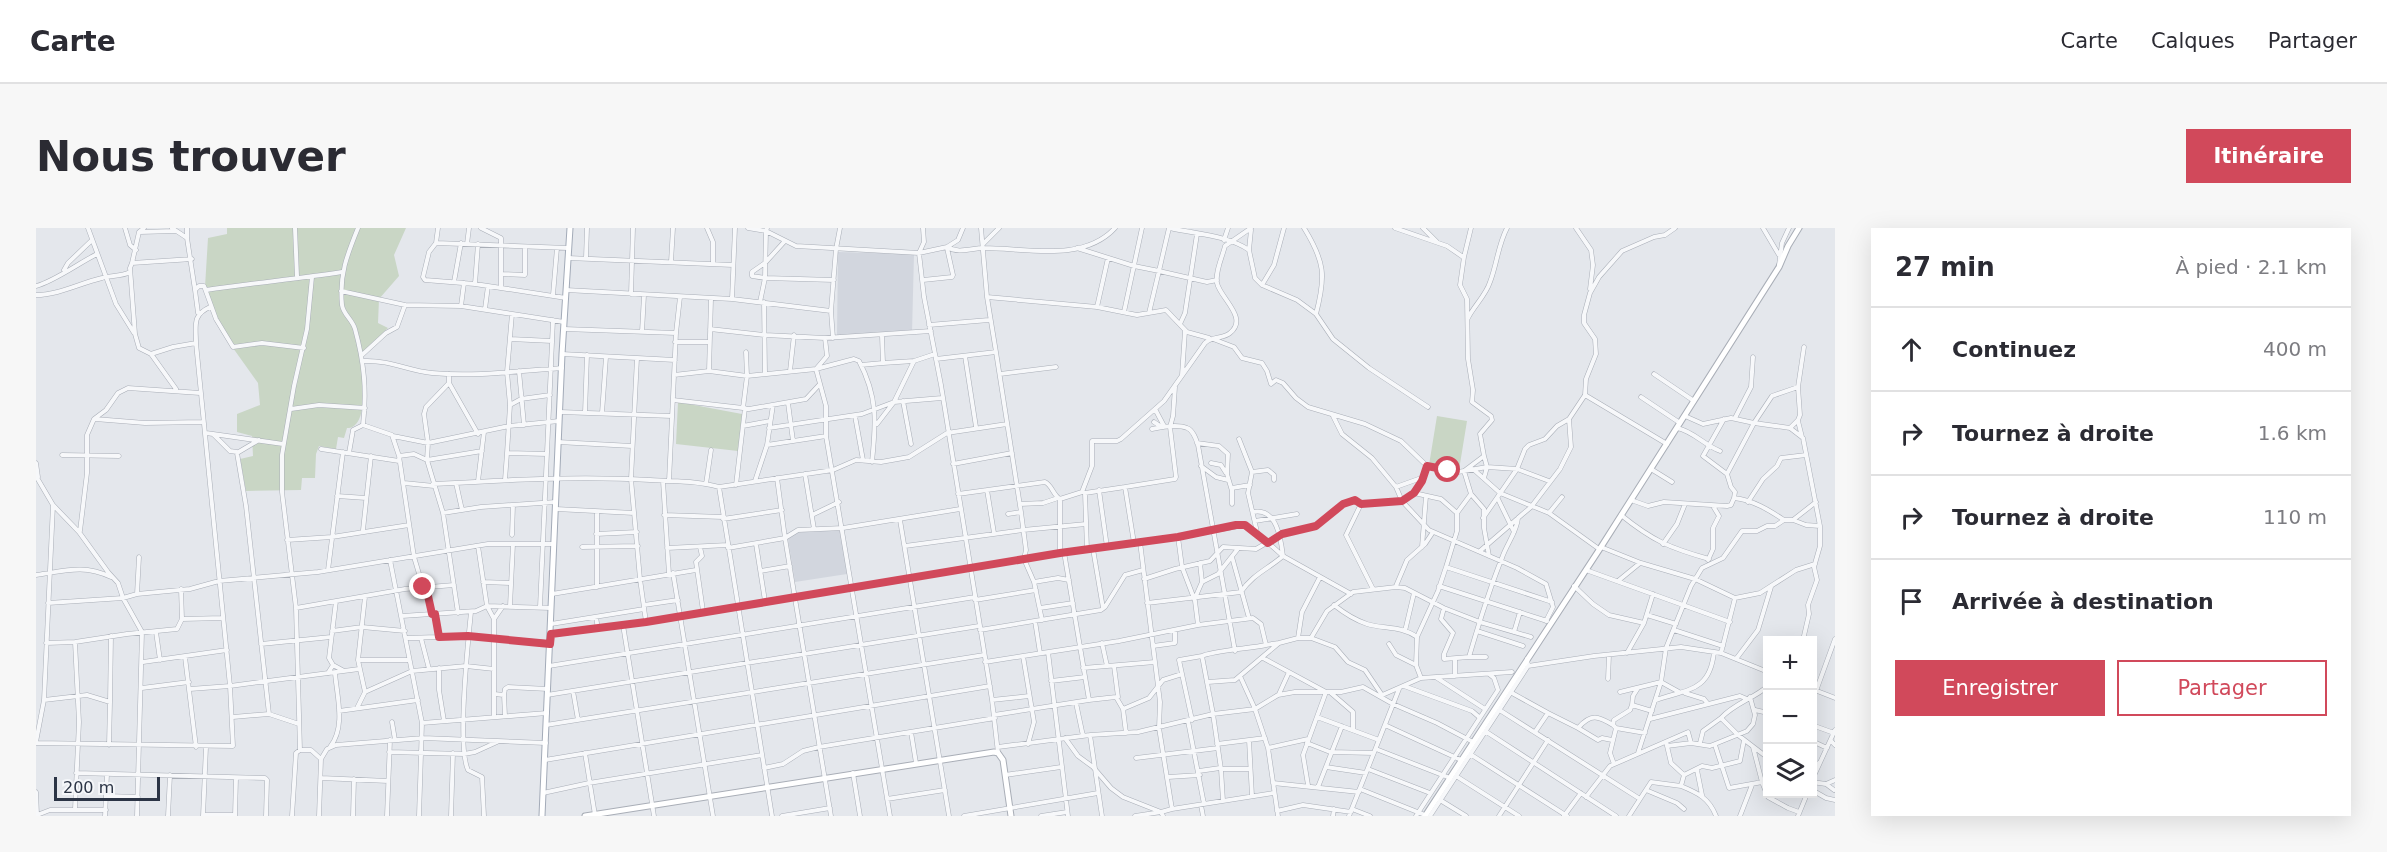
<!DOCTYPE html>
<html lang="fr">
<meta charset="utf-8">
<style>
:root{--surface:#fff;--page:#f7f7f7;--text:#2b2b33;--muted:#7c7c81;--line:#e1e1e2;--accent:#d1495b}
body{margin:0;font-family:"DejaVu Sans",sans-serif;background:var(--page);color:var(--text)}
.controls{position:absolute;right:18px;bottom:18px;display:grid;overflow:hidden;border-radius:0px;box-shadow:0 6px 24px #0002}
.controls button{width:54px;height:54px;display:grid;place-items:center;padding:0;border:0;border-bottom:2px solid var(--line);background:var(--surface);color:var(--text);font:30px sans-serif}
.scale{position:absolute;left:18px;bottom:15px;width:106px;box-sizing:border-box;padding-left:6px;border:3px solid #2b3445;border-top:0;font-size:16px;line-height:21px;white-space:nowrap;color:#2b3445;-webkit-text-stroke:4px #f4f6f9;paint-order:stroke}
.stop{position:absolute;width:18px;height:18px;margin:-14px;border:4px solid #d1495b;border-radius:50%;background:#fff}
.stop.end{background:#d1495b;border-color:#fff;box-shadow:0 2px 6px #0008}
.list{margin:0;padding:0;list-style:none}
h2{display:flex;justify-content:space-between;align-items:center;height:78px;margin:0;padding:0 24px;font-size:26px}
h2 small{font-size:20px;font-weight:400;color:var(--muted)}
.list li{display:grid;grid-template-columns:39px 1fr auto;gap:18px;align-items:center;box-sizing:border-box;height:84px;padding:0 24px;border-top:2px solid var(--line)}
.list b{display:block;font-size:22px;white-space:nowrap}
.list em{font-size:20px;font-style:normal;color:var(--muted)}
.actions{display:flex;gap:12px;padding:18px 24px}
.actions a{flex:1;padding:14px 0;border:2px solid var(--accent);border-radius:0px;text-align:center;font-size:21px;color:var(--accent)}
.actions .main{background:var(--accent);color:#fff}
.icon{flex:none;width:33px;height:33px;fill:none;stroke:currentColor;stroke-width:2;stroke-linecap:round;stroke-linejoin:round}
.map{position:relative;flex:none;width:1799px;height:588px;overflow:hidden;border-radius:0px}
header{display:flex;align-items:center;gap:36px;box-sizing:border-box;height:84px;padding:0 30px;background:var(--surface);border-bottom:2px solid var(--line)}
header strong{font-size:28px}
nav{display:flex;gap:33px;margin-inline-start:auto;font-size:21px}
.intro{display:flex;align-items:center;justify-content:space-between;box-sizing:border-box;height:144px;padding:0 36px}
h1{margin:0;font-size:42px}
.button{padding:15px 27px;border-radius:0px;background:var(--accent);color:#fff;font-size:21px;font-weight:700}
main{display:flex;gap:36px;padding:0 36px}
aside{flex:1;background:var(--surface);border-radius:0px;box-shadow:0 6px 24px #0002}
.map>svg:first-child{display:block}
.built{fill:#d2d6de}
.green{fill:#c9d6c5}
.lines{fill:none;stroke-linecap:round;stroke-linejoin:round}
.street-casing{stroke:#a9aeb7;stroke-width:5}
.secondary-casing{stroke:#a9aeb7;stroke-width:7}
.primary-casing{stroke:#a3abb8;stroke-width:7}
.street{stroke:#f7f8fa;stroke-width:4}
.secondary{stroke:#fff;stroke-width:5}
.primary{stroke:#fff;stroke-width:5}
.route{stroke:#d1495b;stroke-width:8}
</style>
<header>
<strong>Carte</strong>
<nav><a>Carte</a><a>Calques</a><a>Partager</a></nav>
</header>
<div class="intro"><h1>Nous trouver</h1><a class="button">Itinéraire</a></div>
<main>
<div class="map">
<svg width="1799" height="588" viewBox="0 0 1799 588">
<rect width="100%" height="100%" fill="#e4e7ec"/>
<path class="built" d="M802,24L878,26L876,105L801,109Z
M805,302L811,346L759,354L751,305Z"/>
<path class="green" d="M191,0H370L358,27L363,48L343,71L342,95L352,100L324,127C325,143 335,200 311,200L308,210L302,209L300,221L283,218L280,226L279,250H266L265,262L210,263L204,231L217,228L216,208L201,204V186L224,177L222,155L197,120L174,78L169,59L172,10L191,6Z
M642,174L706,186L702,223L640,216Z
M1401,188L1431,193L1423,242L1393,237Z"/>
<g class="lines">
<g class="street-casing">
<path id="street" d="M52,0L80,76L98,105
M89,0L94,17L100,22
M136,0L151,10
M151,0V10L159,62L163,58H168L180,91L197,119L226,115L268,120
M259,0L261,48
M322,0C311,27 303,47 306,77C307,86 316,91 319,101C328,134 331,162 327,197
M402,0L400,15L393,24L387,49L389,52L439,56L530,70
M445,0L465,10V60
M671,0L677,14V35
M712,0L730,3L760,18L883,25L911,19L922,12L927,0
M731,0L730,3L729,50L716,48V44L729,35L748,14
M887,0L888,14L883,25L888,69L905,157L956,472L962,525
M945,0L951,69L1061,79L1101,87L1130,82L1151,104L1173,110
M1133,0L1123,43L1171,54L1181,52
M1134,0C1159,6 1191,7 1213,22L1219,50L1226,57L1261,72L1280,86L1297,111L1333,140L1392,179
M1268,0C1289,34 1290,48 1280,86
M1359,0L1411,18L1427,29
M1387,0L1401,14
M1540,0L1555,22L1557,37L1554,61
M1727,0L1743,27
M104,4L139,3
M1188,12L1192,0
M400,15L532,20
M431,16L433,0
M947,16L963,0
M911,19C923,26 935,20 948,20C989,20 1047,35 1079,0
M1041,20L1098,38L1123,43L1113,85
M1213,22L1215,2
M532,30L697,37
M550,30L551,0
M635,34L637,0
M96,35L103,4L108,0
M1743,37L1746,15L1753,0
M28,42L32,35L55,13
M465,46L489,47V19
M887,52L916,49L917,47L911,20
M418,54L425,15
M439,56L442,16
M1226,57L1238,37L1248,0
M0,58C17,54 43,35 61,26
M159,62L162,85
M170,62C216,55 261,51 306,44
M530,62L696,71L795,83L797,110
M305,63L369,77L425,78L528,94
M595,66L597,0
M0,67C23,67 44,55 66,50C75,47 85,49 94,44
M517,67L521,20
M951,69L960,124
M696,71L699,0
M724,74L729,50L798,52
M728,74L729,145
M425,78L428,55
M1061,79L1072,30
M449,81L452,58
M795,83L800,21L804,0
M1088,84L1106,0
M476,86L471,144L474,177L471,225L511,226
M1432,90C1438,78 1450,67 1454,54C1461,36 1462,17 1471,0
M1144,96L1149,85L1161,6
M893,97L953,92
M528,101L640,105
M674,101L729,107L789,110
M606,104L608,67
M474,111L516,113
M1177,111L1198,119L1206,130L1226,135L1231,143L1235,156L1240,152L1247,155L1260,170L1272,179L1329,196L1365,213L1391,238L1422,244L1451,239L1481,241L1513,253
M639,114H673
M1768,119L1762,159L1764,187L1762,192L1754,200L1767,210L1784,298
M115,126L137,119L160,115
M526,126L639,132
M326,127L350,105L361,99L369,77
M929,128L940,199
M601,130L595,251L604,351L610,394
M900,131L960,124L985,284L990,322L988,331L998,354L1006,392
M328,133C355,132 372,143 396,145C438,149 483,143 526,140
M847,135L878,133
M825,137L847,135L846,108
M483,143L488,197
M673,143L675,71
M754,143L758,107
M413,146V155L442,206
M964,146L1020,139
M1618,146L1658,173
M638,147L673,143L711,148L780,141L818,131L823,133C842,169 840,195 836,234
M1146,147L1149,103
M413,155L390,179L388,186L392,215L391,232L407,285L422,385
M140,161L115,126L103,120L99,106L94,40L96,35L156,31
M1549,167L1631,216
M1605,169L1644,195
M637,172L707,180L711,148L710,124
M867,173L875,216
M752,175L757,213
M474,177L485,171L514,167
M707,180L713,181L770,171L783,157
M255,181L283,177L329,180
M1119,181L1128,198
M524,184L636,188
M549,185L551,127
M566,185L570,129
M819,188L827,232
M1297,188L1306,206L1336,230L1360,259L1366,273L1393,302L1481,340L1510,356L1517,379L1510,393
M1649,188L1667,196L1695,190L1718,195L1736,168L1762,159
M1699,190L1715,159L1717,129
M59,191L109,195L167,194
M1688,191L1667,228L1691,246L1695,259L1699,264L1698,270
M1762,193L1766,209
M1118,194L1124,198
M841,196L858,174L878,133L899,126
M707,198L734,193
M733,200L826,186L858,174L906,170
M1641,200C1657,203 1668,217 1684,223
M1116,201C1125,199 1142,196 1151,200C1157,202 1160,211 1162,217L1199,423
M170,205L247,216
M178,207L194,223L201,224
M357,208L392,215L473,198L523,193
M1203,211L1216,244
M223,212L201,225L210,278L233,486
M522,214L596,218
M1161,215L1183,218L1192,226L1191,246L1196,263
M731,217L790,208
M285,221L363,233
M313,225L317,202L327,197L356,207L363,228L378,226L391,232L446,223
M26,227L83,228
M363,228L378,329L387,359
M0,235L2,249
M1175,235L1185,237L1190,245
M917,236L976,225
M1165,238L1180,249L1192,252
M1437,241L1464,265L1513,285L1563,321
M1615,241L1636,254
M769,246L778,301
M1691,246L1718,195L1754,200
M0,248L17,277L43,304L72,344L82,355L87,370L106,404L101,588
M741,250L749,310L795,588
M1448,250L1451,239L1448,228
M469,252L471,225
M442,253L448,204
M627,253L633,346
M633,253L640,105L644,69
M719,253L731,217L737,177
M368,255L398,258
M420,255L426,282
M397,256C469,252 541,248 614,252C637,253 661,253 683,259L797,242L820,232L845,234L873,229L911,205L971,196
M670,256L675,222
M700,257L709,180
M683,259L736,588
M1360,259L1388,249L1391,238
M951,262L958,305
M1063,262L1071,319
M1049,265L1051,321
M1049,265L1089,259
M1378,265L1405,271L1421,285
M922,266L1009,254C1016,257 1017,267 1024,271
M1435,266L1448,281V300L1453,328
M301,268L330,270
M1462,271L1478,304
M1595,272L1612,278L1628,274L1691,278L1695,277L1698,270C1717,272 1733,282 1748,292
M1712,274L1727,251L1741,238L1745,230L1770,227
M984,276L1007,275L1022,270
M1196,276V260L1214,257
M1325,276L1310,307L1337,361
M520,281L598,285
M407,285L445,279L520,274
M1513,285L1526,269
M972,286L985,284
M628,287L687,289
M776,287L803,274
M1585,287C1617,313 1634,320 1673,331
M1447,290L1481,241L1489,221L1493,217L1509,211L1521,198L1533,191
M687,291L746,282
M864,292L913,588
M1757,292L1770,297L1784,298V318L1778,339L1781,352L1772,377L1773,386L1767,412
M1219,293L1261,286
M327,302L335,228
M44,303L51,245V207L58,191L70,182L82,165L92,160L164,165
M1221,304L1212,265L1216,244L1232,242L1238,247V252
M560,306L601,304
M476,307L477,277
M1142,309L1146,339L1159,373L1162,397L1217,390L1225,396L1230,417L1243,415
M251,312L296,309L373,297
M1104,314L1124,474L1123,500L1136,581L1125,584L1127,588
M1098,315L1089,259L1139,251L1140,249L1134,199L1137,188L1139,159
M720,316L729,373
M1627,316L1641,296L1649,276
M869,318L987,302L1050,296
M546,319L602,318
M664,319L666,328L660,334L667,383
M1386,319L1390,268
M1565,319L1605,335L1659,351L1699,370L1724,365L1760,342L1779,336
M631,320L692,317
M692,320L749,310L762,302L807,300L924,281
M1057,321L1067,380
M1444,323L1481,291
M1024,325V271L1046,264L1056,238V213H1081L1085,211L1128,173L1169,115C1176,108 1187,111 1194,105C1213,90 1184,70 1181,55C1179,44 1186,30 1189,18L1215,0
M1196,329L1213,390
M354,332L386,495L383,588
M1672,332L1677,321V300L1683,288L1677,278
M1410,339L1516,374
M292,342L307,224
M1550,342L1694,394
M725,343L754,338
M637,345L677,588
M0,347C29,343 47,336 75,349
M1108,351L1139,341L1174,333L1187,319L1220,321L1246,306L1279,298L1307,276L1319,272L1325,276L1366,273L1378,265L1388,249
M1582,353L1604,335
M447,354L475,355
M998,354L1022,350L1033,352
M1166,354L1182,346L1201,322
M1360,358L1371,332L1389,316L1397,304
M1403,358L1511,393
M1538,358L1557,376L1573,387L1608,395L1617,366
M390,359L396,386
M561,359V284
M101,366L103,329
M516,366L660,342
M1159,370L1166,354L1164,335
M939,372L1000,362
M12,375L87,370L101,366L154,361L183,353L282,344L452,316H518
M1111,375L1205,364C1216,347 1232,341 1247,328C1245,312 1241,279 1217,284
M608,377L642,372
M1298,377C1308,385 1319,392 1331,396C1347,401 1366,398 1381,409L1380,437L1385,450L1344,468
M474,378L477,316
M504,379L517,92
M260,380L369,361L418,357
M1004,380L1037,375
M1408,380L1405,391L1417,405L1408,426V431L1433,429
M435,384C432,413 421,519 432,542L446,549L448,588
M399,386L403,409
M1611,387L1640,396
M366,388L440,383L451,378L515,380
M560,389L562,401
M146,391L187,390
M458,391L467,378
M999,393L1004,425
M515,396L608,381
M587,397L618,588
M944,402L1065,382L1069,379L1089,347L1107,342
M1638,402L1687,418
M296,403L326,399L369,403
M1369,403L1378,365
M1441,403L1487,418
M120,404L124,432
M1478,404L1484,384
M515,407L610,394L1024,325L1142,309L1209,297L1220,304L1247,328L1315,366
M1381,409L1402,363L1410,339L1421,303V285L1435,266L1428,243L1448,228L1444,206L1456,192L1455,188L1436,174L1437,162L1432,131L1431,71L1424,57L1428,29L1435,0
M370,410L432,408L515,415
M385,410L393,441
M1262,410H1275L1299,419L1312,434L1329,442L1346,467
M1275,410L1291,383L1317,364L1360,359L1369,360L1408,380L1444,394L1495,409
M39,414L43,494L39,581
M10,415L39,414L91,406L141,401L146,391L145,361
M1066,415L1071,438
M225,416L295,409
M1353,416L1360,427L1380,437
M1117,418L1139,415V402
M1012,424L1032,588
M1591,425L1608,395
M1685,425L1699,370
M987,428L998,494L992,516
M1166,428C1174,423 1217,420 1230,417
M149,429L160,519
M1450,429H1433C1443,395 1453,362 1466,330C1470,317 1481,304 1482,290L1495,279L1524,241L1535,219L1533,191L1549,167L1550,151L1560,126L1559,111L1548,95V87L1554,65L1563,49L1586,23L1618,9L1629,7L1639,0
M1227,430L1290,464H1305L1327,459L1357,476L1401,495L1437,514
M1419,431V448
M1491,431L1492,438L1558,428L1645,419L1685,425L1732,444
M1700,431L1722,402L1735,359
M322,432H373
M107,434L191,422
M949,434L1083,413L1162,397
M297,437L308,443
M513,438L939,369
M1078,438L1082,469
M403,440V462L408,493
M1047,440L1119,434
M292,445L297,437L293,430L300,373
M1204,448L1219,481L1232,520L1242,588
M1385,450L1476,444
M1401,450L1449,481
M1572,451L1573,427
M1015,453L1049,449
M1172,454L1199,452L1243,415L1262,410L1266,384L1284,349
M1368,458L1436,483L1443,489
M1732,458C1717,471 1699,475 1685,490L1702,507L1732,530
M106,460L153,454
M1602,460L1597,468L1596,477L1616,483
M154,461L194,458L323,441
M1776,461L1799,470
M537,463L542,492
M1780,463L1799,411
M329,464L376,443L430,438L458,441V391L451,378L442,318
M1584,464L1625,454L1643,464
M1295,465L1317,484V502
M1476,465L1512,485
M1649,465L1668,471L1672,476
M458,466L468,467L469,461L472,459L512,461
M1243,466L1253,444
M468,467L469,488
M511,467L943,398
M8,472L51,467L74,474L73,517
M956,472L993,468
M1053,472L1080,469L1087,481L1113,470L1127,452L1146,446
M1620,472C1651,461 1674,464 1678,424
M74,474L75,408
M1040,475L1047,508
M321,480L329,464L322,432L329,369
M1087,481L1090,505
M1719,482L1732,485
M303,483L382,472
M1465,483L1604,571
M958,487L1053,472L1028,324
M458,488V441
M197,489L233,486L263,496
M1281,489L1343,512
M1614,491L1704,468L1711,471
M1152,493L1168,576
M356,494L359,512
M386,495L511,485
M510,497L948,427
M1349,497L1425,532
M1776,497L1798,505
M1542,500C1555,485 1562,488 1577,497
M1580,500L1609,505
M1449,503L1580,588
M875,504L880,535
M1499,504L1512,485L1542,500L1562,512L1566,510L1576,512
M1054,507L1066,588
M1029,510L1042,528L1057,539L1075,560L1087,569L1125,584
M1213,512L1216,568
M1776,513L1791,520
M1795,513L1799,517
M0,514L8,472L17,277
M1630,514L1631,518L1655,515L1674,518L1711,503L1717,496L1719,487L1714,469
M0,515L197,518L194,458L160,115C160,97 156,87 174,79
M1271,515L1294,524L1338,525
M1664,515L1667,503L1685,490
M1181,516L1229,510
M1679,517L1693,560L1732,553
M1631,518L1635,535L1648,547
M294,519C310,499 301,469 299,445
M962,519L1054,507L1102,504L1177,486L1166,428L1143,432L1156,492
M1717,519L1726,554L1732,569L1752,580L1763,584
M1232,520L1272,511
M1340,521L1414,550
M264,522L260,380L246,264V227L258,158L271,101L276,49
M353,524L428,526L439,524L461,514
M549,525L559,587
M1602,525L1625,454L1630,420L1655,358L1666,340L1687,330L1706,303H1721L1731,298H1739L1748,292H1757L1780,274
M1434,526L1531,588
M1100,530L1182,520
M509,532L954,458
M1776,534L1783,536
M1578,536L1574,525L1580,500L1577,497L1578,492L1594,482L1596,477
M1290,539L1330,545
M728,540L747,536L767,523L783,519L959,490
M1185,541L1187,573
M1214,541H1185L1177,486L1219,481L1242,467L1259,464H1290L1267,527L1272,557
M1332,541L1394,565
M1661,542L1666,567
M1163,543L1184,540
M40,545L229,550L231,552L230,588
M817,545L824,588
M969,547L1025,539
M1648,547L1666,538L1676,540L1704,533L1708,512
M1420,548L1483,588
M1132,549L1164,547
M285,550L352,553
M1776,552L1799,502
M1776,554L1790,556L1799,552
M1237,555L1323,564
M1790,556L1798,562
M1645,558C1662,565 1673,570 1680,588
M1282,559L1306,498
M1324,561L1389,587
M1610,562L1641,575L1648,581
M1776,562L1790,570L1799,572
M0,564L1,587
M507,565L553,555L726,527
M70,568L102,569
M1550,569L1574,538L1652,504L1655,515
M851,571L909,562
M1404,572L1430,588
M1165,577L1167,588
M1136,581L1237,565
M1316,581L1334,588
M1241,583L1267,577L1315,584
M1,587L14,582H70
M167,587H199
M69,588L71,546
M132,588L134,547
M167,588L170,519
M199,588L200,550
M256,588L260,525L264,522H275L285,531
M283,588L285,531L291,521L300,517L387,510L510,515
M317,588L318,551
M351,588L354,512
M415,588L417,525
M746,588L794,580
M854,588L790,208V178L780,141L791,128L789,110L895,103
M928,588L1062,565
M1005,588L1031,584
M1099,588L1125,584
M1297,588L1298,581
M1313,588L1363,461
M1380,588L1462,462L1458,450L1453,446
M1394,588L1492,438
M1463,588L1512,512
M1528,588L1545,565
M1593,588L1615,554L1645,558L1648,547
M1704,588L1716,557
M1762,588L1771,566"/>
</g>
<g class="secondary-casing">
<path id="secondary" d="M549,588L958,524L962,525L967,532L975,588
M1389,588L1565,319L1743,39L1752,18L1763,0"/>
</g>
<g class="primary-casing">
<path id="primary" d="M506,588L526,126L534,0"/>
</g>
<use href="#street" class="street"/>
<use href="#secondary" class="secondary"/>
<use href="#primary" class="primary"/>
</g>
<g class="lines">
<path class="route" d="M387,359H390L396,386H399L403,409L432,408L514,416L515,406L610,394L1024,325L1142,309L1200,297H1209L1232,315L1246,306L1280,298L1307,276L1319,272L1325,276L1366,273L1378,265L1386,253L1391,238L1412,242"/>
</g>
</svg>
<div class="controls">
<button>+</button>
<button>−</button>
<button><svg class="icon" aria-label="layers" viewBox="0 0 24 24"><path d="M12 4l9 5-9 5-9-5zM3 14l9 5 9-5"/></svg></button>
</div>
<div class="scale">200 m</div>
<div class="stop" style="left:1412px;top:242px"></div>
<div class="stop end" style="left:387px;top:359px"></div>
</div>
<aside>
<h2>27 min<small>À pied · 2.1 km</small></h2>
<ul class="list">
<li><svg class="icon" aria-label="ahead" viewBox="0 0 24 24"><path d="M12 20V5M6 11l6-6 6 6"/></svg><div><b>Continuez</b></div><em>400 m</em></li>
<li><svg class="icon" aria-label="right" viewBox="0 0 24 24"><path d="M7 20v-9h11M14 6l5 5-5 5"/></svg><div><b>Tournez à droite</b></div><em>1.6 km</em></li>
<li><svg class="icon" aria-label="right" viewBox="0 0 24 24"><path d="M7 20v-9h11M14 6l5 5-5 5"/></svg><div><b>Tournez à droite</b></div><em>110 m</em></li>
<li><svg class="icon" aria-label="arrive" viewBox="0 0 24 24"><path d="M6 21V4h12l-3 4 3 4H6"/></svg><div><b>Arrivée à destination</b></div></li>
</ul>
<div class="actions"><a class="main">Enregistrer</a><a>Partager</a></div>
</aside>
</main>
